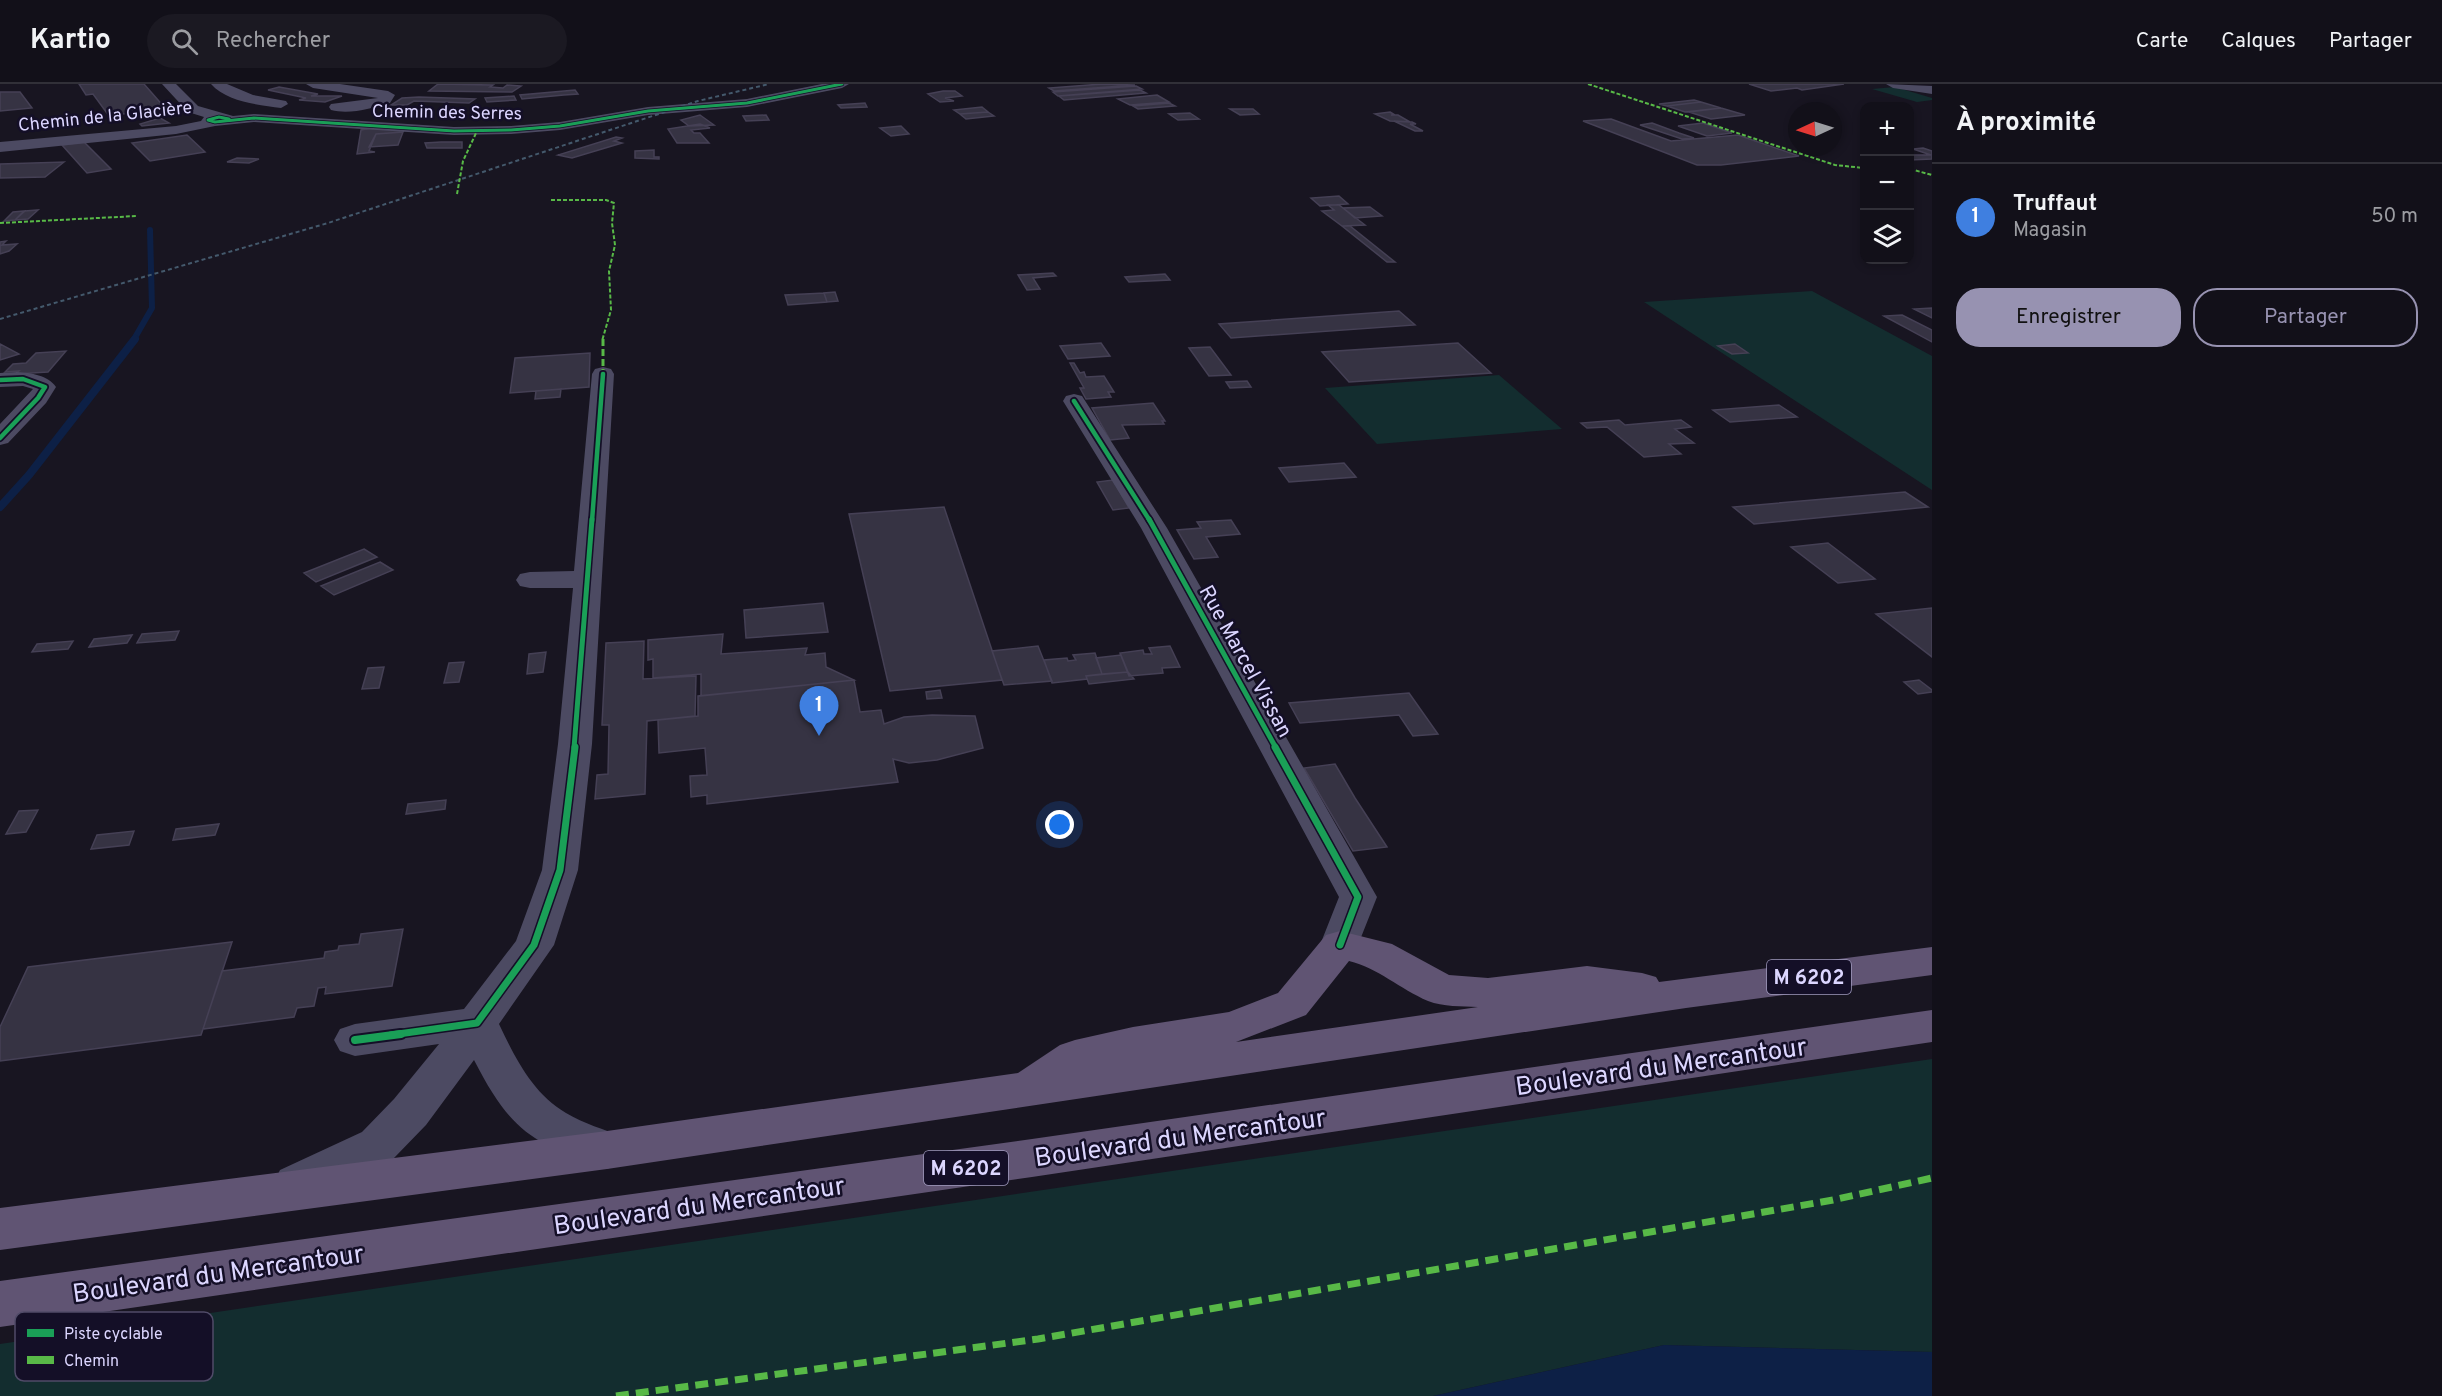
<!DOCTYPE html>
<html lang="fr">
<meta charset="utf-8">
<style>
:root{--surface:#121019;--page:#1b1922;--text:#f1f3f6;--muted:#9c9da2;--line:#313038;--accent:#9792b1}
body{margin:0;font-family:Overpass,sans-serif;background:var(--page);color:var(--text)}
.controls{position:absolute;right:18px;top:18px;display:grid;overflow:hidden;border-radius:12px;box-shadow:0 3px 9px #0003}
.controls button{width:54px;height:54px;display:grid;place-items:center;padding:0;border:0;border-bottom:2px solid var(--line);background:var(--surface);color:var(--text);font:30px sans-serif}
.compass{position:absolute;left:1788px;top:18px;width:54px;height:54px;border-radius:50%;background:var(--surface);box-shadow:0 3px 9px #0003;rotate:266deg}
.you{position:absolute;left:1060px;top:741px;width:21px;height:21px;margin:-15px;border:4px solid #fff;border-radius:50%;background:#1a73e8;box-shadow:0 0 0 9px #1a73e833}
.badge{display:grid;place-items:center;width:39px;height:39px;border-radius:50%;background:var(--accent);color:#fff;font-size:20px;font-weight:700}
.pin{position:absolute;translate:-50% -50px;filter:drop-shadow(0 2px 3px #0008)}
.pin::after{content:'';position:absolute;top:32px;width:21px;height:18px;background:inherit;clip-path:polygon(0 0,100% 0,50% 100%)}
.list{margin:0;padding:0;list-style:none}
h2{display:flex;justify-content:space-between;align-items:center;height:78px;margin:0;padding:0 24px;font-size:26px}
h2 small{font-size:20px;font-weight:400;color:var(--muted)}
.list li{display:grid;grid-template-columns:39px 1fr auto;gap:18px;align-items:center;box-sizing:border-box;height:108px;padding:0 24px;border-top:2px solid var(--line)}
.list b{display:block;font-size:22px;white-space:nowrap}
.list p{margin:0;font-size:20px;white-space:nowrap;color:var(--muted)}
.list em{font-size:20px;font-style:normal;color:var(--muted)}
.actions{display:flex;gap:12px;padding:18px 24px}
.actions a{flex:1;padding:14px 0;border:2px solid var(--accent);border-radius:24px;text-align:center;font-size:21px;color:var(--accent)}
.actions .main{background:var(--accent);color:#111}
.icon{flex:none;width:33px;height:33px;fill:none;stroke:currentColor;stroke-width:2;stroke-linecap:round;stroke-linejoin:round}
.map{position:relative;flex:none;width:1932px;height:1312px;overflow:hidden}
header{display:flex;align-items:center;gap:36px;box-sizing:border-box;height:84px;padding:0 30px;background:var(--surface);border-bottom:2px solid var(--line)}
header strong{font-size:28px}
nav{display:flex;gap:33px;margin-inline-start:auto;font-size:21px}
.search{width:420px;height:54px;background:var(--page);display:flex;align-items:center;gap:15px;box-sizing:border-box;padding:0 21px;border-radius:33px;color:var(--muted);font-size:22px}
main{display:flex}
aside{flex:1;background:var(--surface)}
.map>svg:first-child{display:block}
.green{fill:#132d2f}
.water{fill:#0d2046}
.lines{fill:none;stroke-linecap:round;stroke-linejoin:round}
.stream-far1{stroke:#0d2046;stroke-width:6}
.stream{stroke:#0d2046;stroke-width:8}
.building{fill:#363343;stroke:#454055;stroke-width:1.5}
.minor{fill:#4c4a62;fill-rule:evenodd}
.major{fill:#605473;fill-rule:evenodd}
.rail{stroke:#44596c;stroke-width:2;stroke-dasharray:4 3;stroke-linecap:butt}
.quiet-far2{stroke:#58b947;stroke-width:2;stroke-dasharray:4 2;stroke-linecap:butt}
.quiet-far1{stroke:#58b947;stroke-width:3;stroke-dasharray:7 3;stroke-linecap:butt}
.quiet{stroke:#58b947;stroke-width:7;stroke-dasharray:13 7;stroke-linecap:butt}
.cycleway-far4-casing{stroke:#140f27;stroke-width:4.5}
.cycleway-far3-casing{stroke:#140f27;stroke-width:8}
.cycleway-far2-casing{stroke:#140f27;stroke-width:8}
.cycleway-far1-casing{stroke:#140f27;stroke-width:10}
.cycleway-casing{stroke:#140f27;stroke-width:12}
.cycleway-far4{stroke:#1a9f57;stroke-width:3}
.cycleway-far3{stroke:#1a9f57;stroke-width:4.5}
.cycleway-far2{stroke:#1a9f57;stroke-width:5}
.cycleway-far1{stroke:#1a9f57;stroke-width:7}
.cycleway{stroke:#1a9f57;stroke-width:8}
.labels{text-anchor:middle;stroke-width:5;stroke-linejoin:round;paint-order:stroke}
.far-street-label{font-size:18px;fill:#dcd6ff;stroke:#140f27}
.shield{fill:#140f27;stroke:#a09abe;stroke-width:1.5}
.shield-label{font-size:20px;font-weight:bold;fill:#dcd6ff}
.street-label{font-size:21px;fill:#dcd6ff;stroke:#140f27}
.near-street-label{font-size:26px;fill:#dcd6ff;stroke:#140f27}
.key{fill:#140f27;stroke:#504b68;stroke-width:1.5}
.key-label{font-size:16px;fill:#dcd6ff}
</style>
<header>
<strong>Kartio</strong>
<div class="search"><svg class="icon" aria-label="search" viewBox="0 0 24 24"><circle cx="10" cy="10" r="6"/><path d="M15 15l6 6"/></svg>Rechercher</div>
<nav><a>Carte</a><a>Calques</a><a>Partager</a></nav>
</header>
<main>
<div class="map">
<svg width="1932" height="1312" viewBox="0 0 1932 1312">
<rect width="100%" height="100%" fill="#181521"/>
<path class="green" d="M1895,3L1932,14V16L1917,18L1872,5Z
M1812,207L1932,272V406L1644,218Z
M1499,291L1562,345L1377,360L1325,304Z
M1932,975V1268L1664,1261L1433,1312H0V1260Z"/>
<path class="water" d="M1664,1261L1932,1268V1312H1433Z"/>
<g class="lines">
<path class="stream-far1" d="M133,257L152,224L150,146"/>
<path class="stream" d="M0,423L29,391L135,255"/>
</g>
<path class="building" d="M79,0H144L165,24L109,32L93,10L86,11Z
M438,0L493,1L490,3L503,4L507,1L521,2L512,8L429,7Z
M1102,0L1135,1L1054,7L1049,4Z
M1749,0H1844L1802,6L1797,4L1771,7Z
M1136,2L1142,5L1058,12L1053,8Z
M279,3L318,10L311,12H342L325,18L299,16L306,14L268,6Z
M575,6L578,10L564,11L522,15L520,11Z
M1140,6L1146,9L1064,16L1059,12Z
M943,7H955L962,12L945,14L954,17L940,18L928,10Z
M0,8H20L32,24L0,27Z
M1157,11L1169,18L1130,21L1118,15Z
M514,12L516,16L487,18L485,14Z
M419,13L475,15L469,19L414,17L407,21H391L402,14Z
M1694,16L1701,18L1667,22L1659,20Z
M1701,18L1721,24L1685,28L1667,22Z
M865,19L867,23L841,24L838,21Z
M1169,19L1175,22L1138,25L1133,22Z
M982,23L988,28L960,30L954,26Z
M1721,24L1745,31L1711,35L1689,28Z
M1230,25H1253L1259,30L1240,31Z
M988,28L994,32L966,35L960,30Z
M1390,28L1395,31H1391H1398L1410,38L1390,37L1375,30Z
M1190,29L1199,35L1178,36L1169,30Z
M700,31L714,41L689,42L681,36Z
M766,31L769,36L746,37L743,32Z
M160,34L169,39L142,42L140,40Z
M1611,35L1671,57L1738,51L1799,72L1721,81H1697L1583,37Z
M1394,37L1412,38L1416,40H1410L1423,47H1415Z
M1652,39L1679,49L1694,54L1682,55L1640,41Z
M1703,39L1732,49L1707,52L1678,42Z
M700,40L710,44L691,46L694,49H700L709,59H677L668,45Z
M901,42L909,50L891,52L880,44Z
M371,44L404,46L403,48L376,50L369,67L375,68L357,70L361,46Z
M403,48L398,61L369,63L376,50Z
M187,51L205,68L150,77L132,59Z
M616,53L622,54L614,57L622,59L572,74L558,71Z
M84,58L111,85L87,89L62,61Z
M441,58H462V64H427L425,59Z
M1923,64L1932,67V75L1910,76V71H1931L1913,65Z
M654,66V73H659V75L635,74V67Z
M237,74L259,75L249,79L227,78Z
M64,78L45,93L0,94V80Z
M1339,112L1348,120L1320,122L1311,114Z
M1328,121H1339L1365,141L1342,142L1322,127L1334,126Z
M1370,123L1382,132L1355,134L1343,124Z
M38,126L28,135L15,136L25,127Z
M24,127L15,136L4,137L13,128Z
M1342,142H1350L1395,178H1387Z
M6,157L2,161L17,160L9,167L0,170V158Z
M1053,189L1056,192L1033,194L1040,205L1027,206L1018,191Z
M1165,190L1170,196L1129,198L1125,193Z
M835,208L838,217L827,218L824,209Z
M824,209L827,218L788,221L785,211Z
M1932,224V234L1914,225Z
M1399,227L1415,241L1231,254L1219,240Z
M1902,231L1932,246V258L1884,232Z
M1101,259L1110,272L1068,275L1060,262Z
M1458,259L1491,289L1349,298L1322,268Z
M0,260L19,270L0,276Z
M1735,260L1748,269L1732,270L1718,262Z
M1210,263L1231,291L1209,292L1189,264Z
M66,267L48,288L16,290L19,287L5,288L13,280L26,279L36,269Z
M590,269L589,303L510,309L515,274Z
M1070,279H1074L1080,289L1084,288L1086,293L1104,292L1114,308H1108L1111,313L1086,315L1080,304H1084Z
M1247,297L1251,303L1230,304L1226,298Z
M561,305L560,313L535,315L536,307Z
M1153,319L1165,337H1162L1164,340L1122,341L1129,354L1110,356L1092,324Z
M1779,321L1797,333L1730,338L1713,326Z
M1619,336L1625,341L1681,336L1691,343L1675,345L1694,359L1669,360L1681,370L1644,373L1607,343L1587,344L1581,339Z
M1344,379L1356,393L1289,398L1279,384Z
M1113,396L1129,424L1113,426L1097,398Z
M1905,408L1928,423L1754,440L1733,423Z
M944,423L1002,596L890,607L849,430Z
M1231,436L1240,450L1206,453L1218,473L1194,475L1177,446L1201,444L1197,438Z
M1828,459L1875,495L1838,499L1791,463Z
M364,465L377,473L316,498L304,489Z
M380,478L393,486L334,511L321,502Z
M823,519L828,548L746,554L744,526Z
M1932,524V573L1876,530Z
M179,547L175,556L137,559L142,550Z
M723,550L721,570L807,564L805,571L825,569L826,583L854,596L701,612V590L653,594V575L648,576V556Z
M132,551L127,559L89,563L94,555Z
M73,557L68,565L32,568L37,560Z
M644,557L643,595L696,592L695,632L647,637L645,710L595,715L597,691L608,690L609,641H602L606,559Z
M1038,562L1052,597L1004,601L992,567Z
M1170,562L1180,583L1162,584L1163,589L1129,592L1120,569L1143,566L1144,570H1152L1149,564Z
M546,568L543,588L527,590L529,570Z
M1095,569L1102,590L1086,592L1087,595L1052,599L1044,576L1067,574L1068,577L1076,576L1073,571Z
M1121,571L1128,588L1102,590L1096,574Z
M464,578L459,598L444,599L449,579Z
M384,583L379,604L362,605L368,584Z
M1128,588L1134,595L1089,600L1086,592Z
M854,596L860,628L881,626L884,640L904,633L932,631L975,632L983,664L937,676L909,679L893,675L898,698L707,720V711L691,713L690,692L707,691L705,664L659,669L658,636L698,632V612Z
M1919,596L1932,606V608L1918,610L1904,598Z
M940,606L942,614L927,615L926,608Z
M1409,609L1438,650L1413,652L1399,631L1300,639L1289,619Z
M1335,680L1355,714L1387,763L1353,767L1304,684Z
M446,716L445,725L406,730L408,720Z
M38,726L26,748L6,750L19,727Z
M219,740L215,751L173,756L176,745Z
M134,747L129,761L91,765L97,751Z
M403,845L392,902L325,910L326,903L318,904L314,922L297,924L294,933L203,945L222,887L324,874L325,868L338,866L339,862L359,860L361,850Z
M232,858L201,951L0,977V943L28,883Z"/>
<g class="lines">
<path class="minor" d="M162,0H176L198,22L233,32L254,30L454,43L511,42L560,38L648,23L747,15L822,0H849L842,4L747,23L648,31L560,46L511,50L454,51L254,38L215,42L176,50L0,68V58L176,42L201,37L204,33L188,28Z
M211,0H227L253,11L286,17L288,20L281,24C259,21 227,18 211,0Z
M306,0H340L388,7L395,11L390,19C372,24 350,31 331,26L329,23L331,20L378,14L313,4Z
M1886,0L1932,2V10L1893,4Z
M603,283L611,285L614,290L592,660L578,786L554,861L499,940C515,974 533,1010 566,1029C584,1040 604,1045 623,1053L630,1066L623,1079L607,1085C532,1059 511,1048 474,976L426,1041L394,1074L296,1120L280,1114L273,1100L280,1086L362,1048L394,1015L439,960L355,972L340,967L334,956L340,945L355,940L464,925L516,857L542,786L558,660L573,504H530L520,502L516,496L520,490L530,488L574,487L592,290L595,285Z
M17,288C31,289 48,291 56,303L46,319L8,359L0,361V340L33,305L23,302L0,303V289Z
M1074,310L1082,312L1167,444L1377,813L1354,871L1340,875L1326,871L1320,861L1339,813L1141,444L1063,317L1066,312Z"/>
<path class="major" d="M1340,847L1392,860L1449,891L1488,894L1587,882L1642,889L1656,893L1659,898L1932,863V891L1686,924L607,1085L0,1166V1124L607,1047L1018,989L1060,961L1075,956L1133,943L1229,928L1278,909L1326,851ZM1349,877C1378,884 1400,905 1428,917C1443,923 1462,922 1478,923L1236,958L1306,931Z
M1932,926V958L1032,1093L0,1243V1197L1032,1055Z"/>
<path class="rail" d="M0,235L328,139L698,17L769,0"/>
<path class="quiet-far2" d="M1588,0L1835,81L1864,84
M1910,85L1932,91
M457,110L463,77L477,47
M551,116H606L614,119L612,139L615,161L609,187L611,226L602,257
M0,139L137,132"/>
<path class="quiet-far1" d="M603,255V290"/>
<path class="quiet" d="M616,1312L1038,1255L1833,1116L1932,1094"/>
<g class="cycleway-far4-casing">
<path id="cycleway-far4" d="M229,35L219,33L208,36L215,38L254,34L454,47L511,46L560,42L648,27L747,19L842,0"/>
</g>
<g class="cycleway-far3-casing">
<path id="cycleway-far3" d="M0,296L23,295L45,303L38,314L0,354
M1074,317L1150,437
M592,437L603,290"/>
</g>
<g class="cycleway-far2-casing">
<path id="cycleway-far2" d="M1149,435L1276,664
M574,664L592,435"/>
</g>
<g class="cycleway-far1-casing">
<path id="cycleway-far1" d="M1275,663L1358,813L1340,861
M391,951L477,939L534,861L560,786L575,663"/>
</g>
<g class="cycleway-casing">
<path id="cycleway" d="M355,956L401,950"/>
</g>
<use href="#cycleway-far4" class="cycleway-far4"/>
<use href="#cycleway-far3" class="cycleway-far3"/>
<use href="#cycleway-far2" class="cycleway-far2"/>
<use href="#cycleway-far1" class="cycleway-far1"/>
<use href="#cycleway" class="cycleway"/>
</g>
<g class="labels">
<g class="far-street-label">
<text transform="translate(447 28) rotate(1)" y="6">Chemin des Serres</text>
<text transform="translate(105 32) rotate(-6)" y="6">Chemin de la Glacière</text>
</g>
<g class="shield">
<rect x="1767" y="876" width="84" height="34" rx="4.5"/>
<rect x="924" y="1067" width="84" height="34" rx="4.5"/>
</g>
<g class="shield-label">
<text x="1809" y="900">M 6202</text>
<text x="966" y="1091">M 6202</text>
</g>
<g class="street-label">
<text transform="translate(1246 577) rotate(61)" y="7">Rue Marcel Vissan</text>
</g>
<g class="near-street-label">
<text transform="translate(1661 982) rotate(-8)" y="9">Boulevard du Mercantour</text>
<text transform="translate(1180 1053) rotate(-8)" y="9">Boulevard du Mercantour</text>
<text transform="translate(699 1121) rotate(-8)" y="9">Boulevard du Mercantour</text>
<text transform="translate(218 1189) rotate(-8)" y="9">Boulevard du Mercantour</text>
</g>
</g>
<rect x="15" y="1228" width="198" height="69" rx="9" class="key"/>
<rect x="27" y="1245" width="27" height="8" fill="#1a9f57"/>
<rect x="27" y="1272" width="27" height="8" fill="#58b947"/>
<g class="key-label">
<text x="64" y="1255">Piste cyclable</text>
<text x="64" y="1282">Chemin</text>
</g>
</svg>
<div class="controls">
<button>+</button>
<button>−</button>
<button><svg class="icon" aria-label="layers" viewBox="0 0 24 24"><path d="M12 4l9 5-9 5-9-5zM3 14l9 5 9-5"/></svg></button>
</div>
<svg class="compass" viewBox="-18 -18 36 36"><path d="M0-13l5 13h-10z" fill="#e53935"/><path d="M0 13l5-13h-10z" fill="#9c9da2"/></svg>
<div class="you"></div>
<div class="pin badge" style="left:819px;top:652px;background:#3f7fe0">1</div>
</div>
<aside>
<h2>À proximité<small></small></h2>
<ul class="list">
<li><span class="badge" style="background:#3f7fe0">1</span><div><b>Truffaut</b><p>Magasin</p></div><em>50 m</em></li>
</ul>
<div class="actions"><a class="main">Enregistrer</a><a>Partager</a></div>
</aside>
</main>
